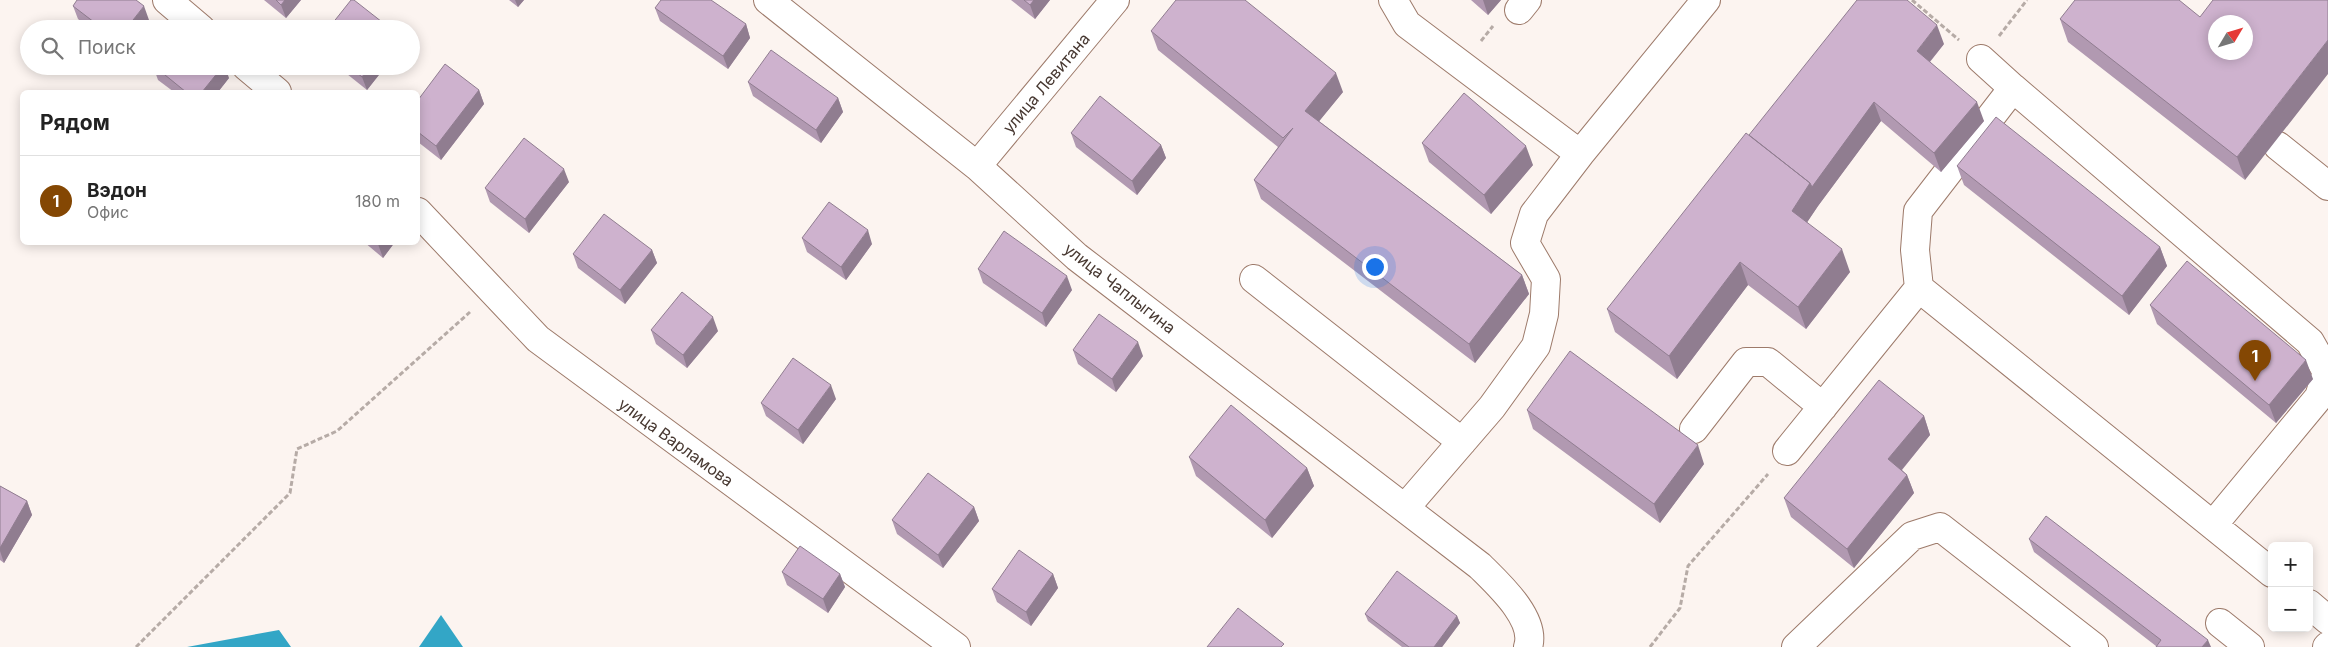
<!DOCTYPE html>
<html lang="ru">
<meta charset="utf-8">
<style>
:root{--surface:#fff;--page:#f6f6f6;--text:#222;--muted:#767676;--line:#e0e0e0;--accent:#844703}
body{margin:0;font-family:Inter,sans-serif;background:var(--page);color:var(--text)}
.controls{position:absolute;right:15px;bottom:15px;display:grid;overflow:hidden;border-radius:8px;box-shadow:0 2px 12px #0003}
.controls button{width:45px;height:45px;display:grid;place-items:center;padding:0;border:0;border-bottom:1px solid var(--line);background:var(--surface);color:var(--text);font:25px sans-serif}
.compass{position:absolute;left:2208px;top:15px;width:45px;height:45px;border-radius:50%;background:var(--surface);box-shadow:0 2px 12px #0003;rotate:52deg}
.you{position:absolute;left:1374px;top:266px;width:18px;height:18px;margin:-12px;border:4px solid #fff;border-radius:50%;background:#1a73e8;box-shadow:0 0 0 8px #1a73e833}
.badge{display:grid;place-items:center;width:32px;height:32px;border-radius:50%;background:var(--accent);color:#fff;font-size:16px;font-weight:700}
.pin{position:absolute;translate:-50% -41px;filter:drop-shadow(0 1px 2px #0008)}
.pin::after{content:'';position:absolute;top:26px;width:18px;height:15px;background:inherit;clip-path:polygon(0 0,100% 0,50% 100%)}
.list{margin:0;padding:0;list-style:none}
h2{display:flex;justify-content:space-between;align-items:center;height:65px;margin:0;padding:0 20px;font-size:21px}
h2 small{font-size:16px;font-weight:400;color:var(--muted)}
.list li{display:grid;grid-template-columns:32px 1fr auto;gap:15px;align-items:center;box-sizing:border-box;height:90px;padding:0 20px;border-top:1px solid var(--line)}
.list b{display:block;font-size:19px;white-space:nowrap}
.list p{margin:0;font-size:16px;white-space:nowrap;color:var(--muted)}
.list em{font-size:16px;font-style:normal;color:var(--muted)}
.icon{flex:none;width:28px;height:28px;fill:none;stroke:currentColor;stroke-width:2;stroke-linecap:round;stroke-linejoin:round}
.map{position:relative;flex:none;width:2328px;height:647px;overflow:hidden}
.search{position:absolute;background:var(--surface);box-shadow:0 2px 12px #0003;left:20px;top:20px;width:400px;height:55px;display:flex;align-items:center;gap:12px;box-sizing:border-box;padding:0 18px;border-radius:28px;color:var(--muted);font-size:19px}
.panel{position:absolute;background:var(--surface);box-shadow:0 2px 12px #0003;left:20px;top:90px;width:400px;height:155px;border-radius:8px}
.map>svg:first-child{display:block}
.water{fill:#33a6c6}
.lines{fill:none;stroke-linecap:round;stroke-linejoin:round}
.minor-casing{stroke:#9d7a6a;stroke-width:30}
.path{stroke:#b6aba6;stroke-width:3;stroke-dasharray:5 2.5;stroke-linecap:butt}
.minor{stroke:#fff;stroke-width:28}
.wall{fill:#b199b1}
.shaded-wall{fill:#907d90}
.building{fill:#ceb2ce;stroke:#907d90;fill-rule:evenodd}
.labels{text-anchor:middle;stroke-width:5;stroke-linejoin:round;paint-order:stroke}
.street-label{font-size:16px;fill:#473831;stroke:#fff}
</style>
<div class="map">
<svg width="2328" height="647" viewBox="0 0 2328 647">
<rect width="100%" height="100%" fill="#fcf4f0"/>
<path class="water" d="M441,615L463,647H419Z
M279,630L291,647H187Z"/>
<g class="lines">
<g class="minor-casing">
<path id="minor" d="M167,0L201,29
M768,0L977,166L1077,257L1480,566C1498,584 1537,619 1528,647
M1393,0L1407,24L1580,154L1706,0
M1519,10L1527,0
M1981,59L2013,88
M246,66L277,92
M2278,146L2328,186
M977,166L1115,0
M418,212L538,339L956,647
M1254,279L1462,442
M1694,429L1746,362H1768L1823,407
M1787,451L1919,288
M1405,508L1492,407L1536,346L1544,314L1546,279L1525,243L1534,214L1580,154
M2213,525L2319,397L2327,372L2310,342L2013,88L1918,211L1915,250L1919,288L2272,573
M2309,604L2328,620
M2220,623L2250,647
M1796,647L1912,536L1940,527L2094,647
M2327,647L2328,646"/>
</g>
<path class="path" d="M1912,0L1959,40
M1999,36L2027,0
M1481,41L1493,26
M136,647L290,493L297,449L337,431L470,312
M1650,647L1680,608L1688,566L1768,474"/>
<use href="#minor" class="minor"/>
</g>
<path class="wall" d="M264,0H301L286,18Z
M509,0H524L518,7Z
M1011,0H1050L1035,19Z
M1471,0H1501L1488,15Z
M73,6L149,20L142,29H90L78,19Z
M655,8L746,24L750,38L728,69L660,21Z
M2200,17L2245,180L2068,42L2060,19Z
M1151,31L1343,92L1319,121L1522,275L1529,294L1475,363L1261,199L1254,180L1278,147L1158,50Z
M1944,44L1930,62L1984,121L1941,172L1881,121L1818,206L1807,222L1850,272L1806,329L1748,285L1677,379L1615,332L1607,309L1749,135Z
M153,66L229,78L218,92H174L158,80Z
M337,66H386L367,90Z
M748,82L838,98L843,112L821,143L753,96Z
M479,90L484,104L441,160L418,142V100Z
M1071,133L1161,145L1166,158L1137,195L1076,147Z
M1422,143L1533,165L1491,214L1429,162Z
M1957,166L2160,247L2167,266L2129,315L1964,185Z
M569,182L529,233L490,202L485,188Z
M802,238L872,244L846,280L807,252Z
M364,242H395L383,258Z
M652,250L657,263L625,304L578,268L573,254Z
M978,269L1072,290L1046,327L983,283Z
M2150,305L2313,379L2276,423L2157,324Z
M651,330L718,331L687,368L656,344Z
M1073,350L1143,356L1116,392L1078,364Z
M836,399L803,444L766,416L761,403Z
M1527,410L1704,464L1660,523L1533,429Z
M1924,416L1930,435L1902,470L1907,475L1914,493L1854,568L1791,517L1784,498Z
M1189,457L1307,468L1314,486L1272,538L1196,476Z
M0,486L27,501L32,515L4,563L0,560Z
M974,507L979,521L943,568L897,534L892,520Z
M2029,539L2211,647L2156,646L2034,552Z
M782,572L840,574L845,587L828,613L787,585Z
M1053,574L1058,588L1031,626L997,602L992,589Z
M1365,614L1457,616L1460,623L1442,647H1402L1368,621Z"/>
<path class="shaded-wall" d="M285,0H301L286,18L281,5Z
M515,0H524L518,7Z
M1034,0H1050L1035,19L1030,5Z
M1483,0H1501L1488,15Z
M144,6L149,20L142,29H126Z
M746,24L750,38L728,69L723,56Z
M1937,25L1944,44L1923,70L1917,51Z
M2328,40V74L2245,180L2237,157Z
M223,66H225L229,78L218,92H202Z
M371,66H386L367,90L362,77Z
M1336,73L1343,92L1312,130L1305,111Z
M479,90L484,104L441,160L436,146Z
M838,98L843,112L821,143L816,130Z
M1874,102L1881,121L1818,206L1800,233L1792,211L1810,183Z
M1977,102L1984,121L1941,172L1934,153Z
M1161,145L1166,158L1137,195L1132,181Z
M1526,146L1533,165L1491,214L1484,195Z
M564,169L569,182L529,233L525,219Z
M868,230L872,244L846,280L841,267Z
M379,242H395L383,258L378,244Z
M2160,247L2167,266L2129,315L2122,296Z
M1842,249L1850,272L1806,329L1798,307Z
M652,250L657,263L625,304L620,290Z
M1740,262L1748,285L1677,379L1669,356Z
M1522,275L1529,294L1475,363L1469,344Z
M1067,276L1072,290L1046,327L1042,313Z
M713,317L718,331L687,368L683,355Z
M1138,342L1143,356L1116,392L1112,379Z
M2306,360L2313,379L2276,423L2269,405Z
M831,385L836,399L803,444L798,430Z
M1924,416L1930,435L1895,478L1888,459Z
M1698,445L1704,464L1660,523L1654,504Z
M1307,468L1314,486L1272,538L1265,520Z
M1907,475L1914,493L1854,568L1847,549Z
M27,501L32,515L4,563L0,551V548Z
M974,507L979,521L943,568L938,555Z
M840,574L845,587L828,613L823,599Z
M1053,574L1058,588L1031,626L1026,612Z
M1457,616L1460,623L1442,647H1434Z
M2208,640L2211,647H2202Z"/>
<path class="building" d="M77,0H136L144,6L126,29H103L73,6Z
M276,0H285L281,5Z
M351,0H354L391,29H328Z
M661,0H711L746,24L723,56L655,8Z
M1024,0H1034L1030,5Z
M1176,0H1245L1336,73L1305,111L1522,275L1469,344L1254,180L1293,128L1283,138L1151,31Z
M1857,0H1907L1937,25L1917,51L1977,102L1934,153L1874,102L1812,187L1810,183L1749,135Z
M2075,0H2179L2200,17L2213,0H2328V40L2237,157L2060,19ZM2216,22H2246V52H2216Z
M771,50L838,98L816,130L748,82Z
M445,64L479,90L436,146L418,132V100Z
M154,66H223L202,92H186Z
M349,66H371L362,77Z
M1464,93L1526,146L1484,195L1422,143Z
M1100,96L1161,145L1132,181L1071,133Z
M1996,117L2160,247L2122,296L1957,166Z
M1746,133L1810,183L1792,211L1842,249L1798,307L1740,262L1669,356L1607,309Z
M524,138L564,169L525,219L485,188Z
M829,202L868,230L841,267L802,238Z
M604,214L652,250L620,290L573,254Z
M1004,231L1067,276L1042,313L978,269Z
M2187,261L2306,360L2269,405L2150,305Z
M682,292L713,317L683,355L651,330Z
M1099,314L1138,342L1112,379L1073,350Z
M1570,351L1698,445L1654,504L1527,410Z
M793,358L831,385L798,430L761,403Z
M1879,380L1924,416L1888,459L1907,475L1847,549L1784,498Z
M1231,405L1307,468L1265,520L1189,457Z
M928,473L974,507L938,555L892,520Z
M0,486L27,501L0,548Z
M2046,516L2208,640L2202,647H2156L2161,640L2029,539Z
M800,546L840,574L823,599L782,572Z
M1019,550L1053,574L1026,612L992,589Z
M1397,571L1457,616L1434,647H1409L1365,614Z
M1238,608L1284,644L1281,647H1207Z"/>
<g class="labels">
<g class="street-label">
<text transform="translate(1046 83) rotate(-50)" y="6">улица Левитана</text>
<text transform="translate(1120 288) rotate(38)" y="6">улица Чаплыгина</text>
<text transform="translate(676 442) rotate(36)" y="6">улица Варламова</text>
</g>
</g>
</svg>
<div class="controls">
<button>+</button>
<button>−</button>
</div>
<svg class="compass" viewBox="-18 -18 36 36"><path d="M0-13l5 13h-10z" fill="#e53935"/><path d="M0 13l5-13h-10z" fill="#767676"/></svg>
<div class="you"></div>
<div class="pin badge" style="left:2255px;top:381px">1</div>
<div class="search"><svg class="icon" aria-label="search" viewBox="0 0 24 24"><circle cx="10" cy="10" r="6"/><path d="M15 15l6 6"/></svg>Поиск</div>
<section class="panel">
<h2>Рядом<small></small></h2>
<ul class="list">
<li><span class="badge">1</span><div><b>Вэдон</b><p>Офис</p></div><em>180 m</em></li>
</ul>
</section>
</div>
